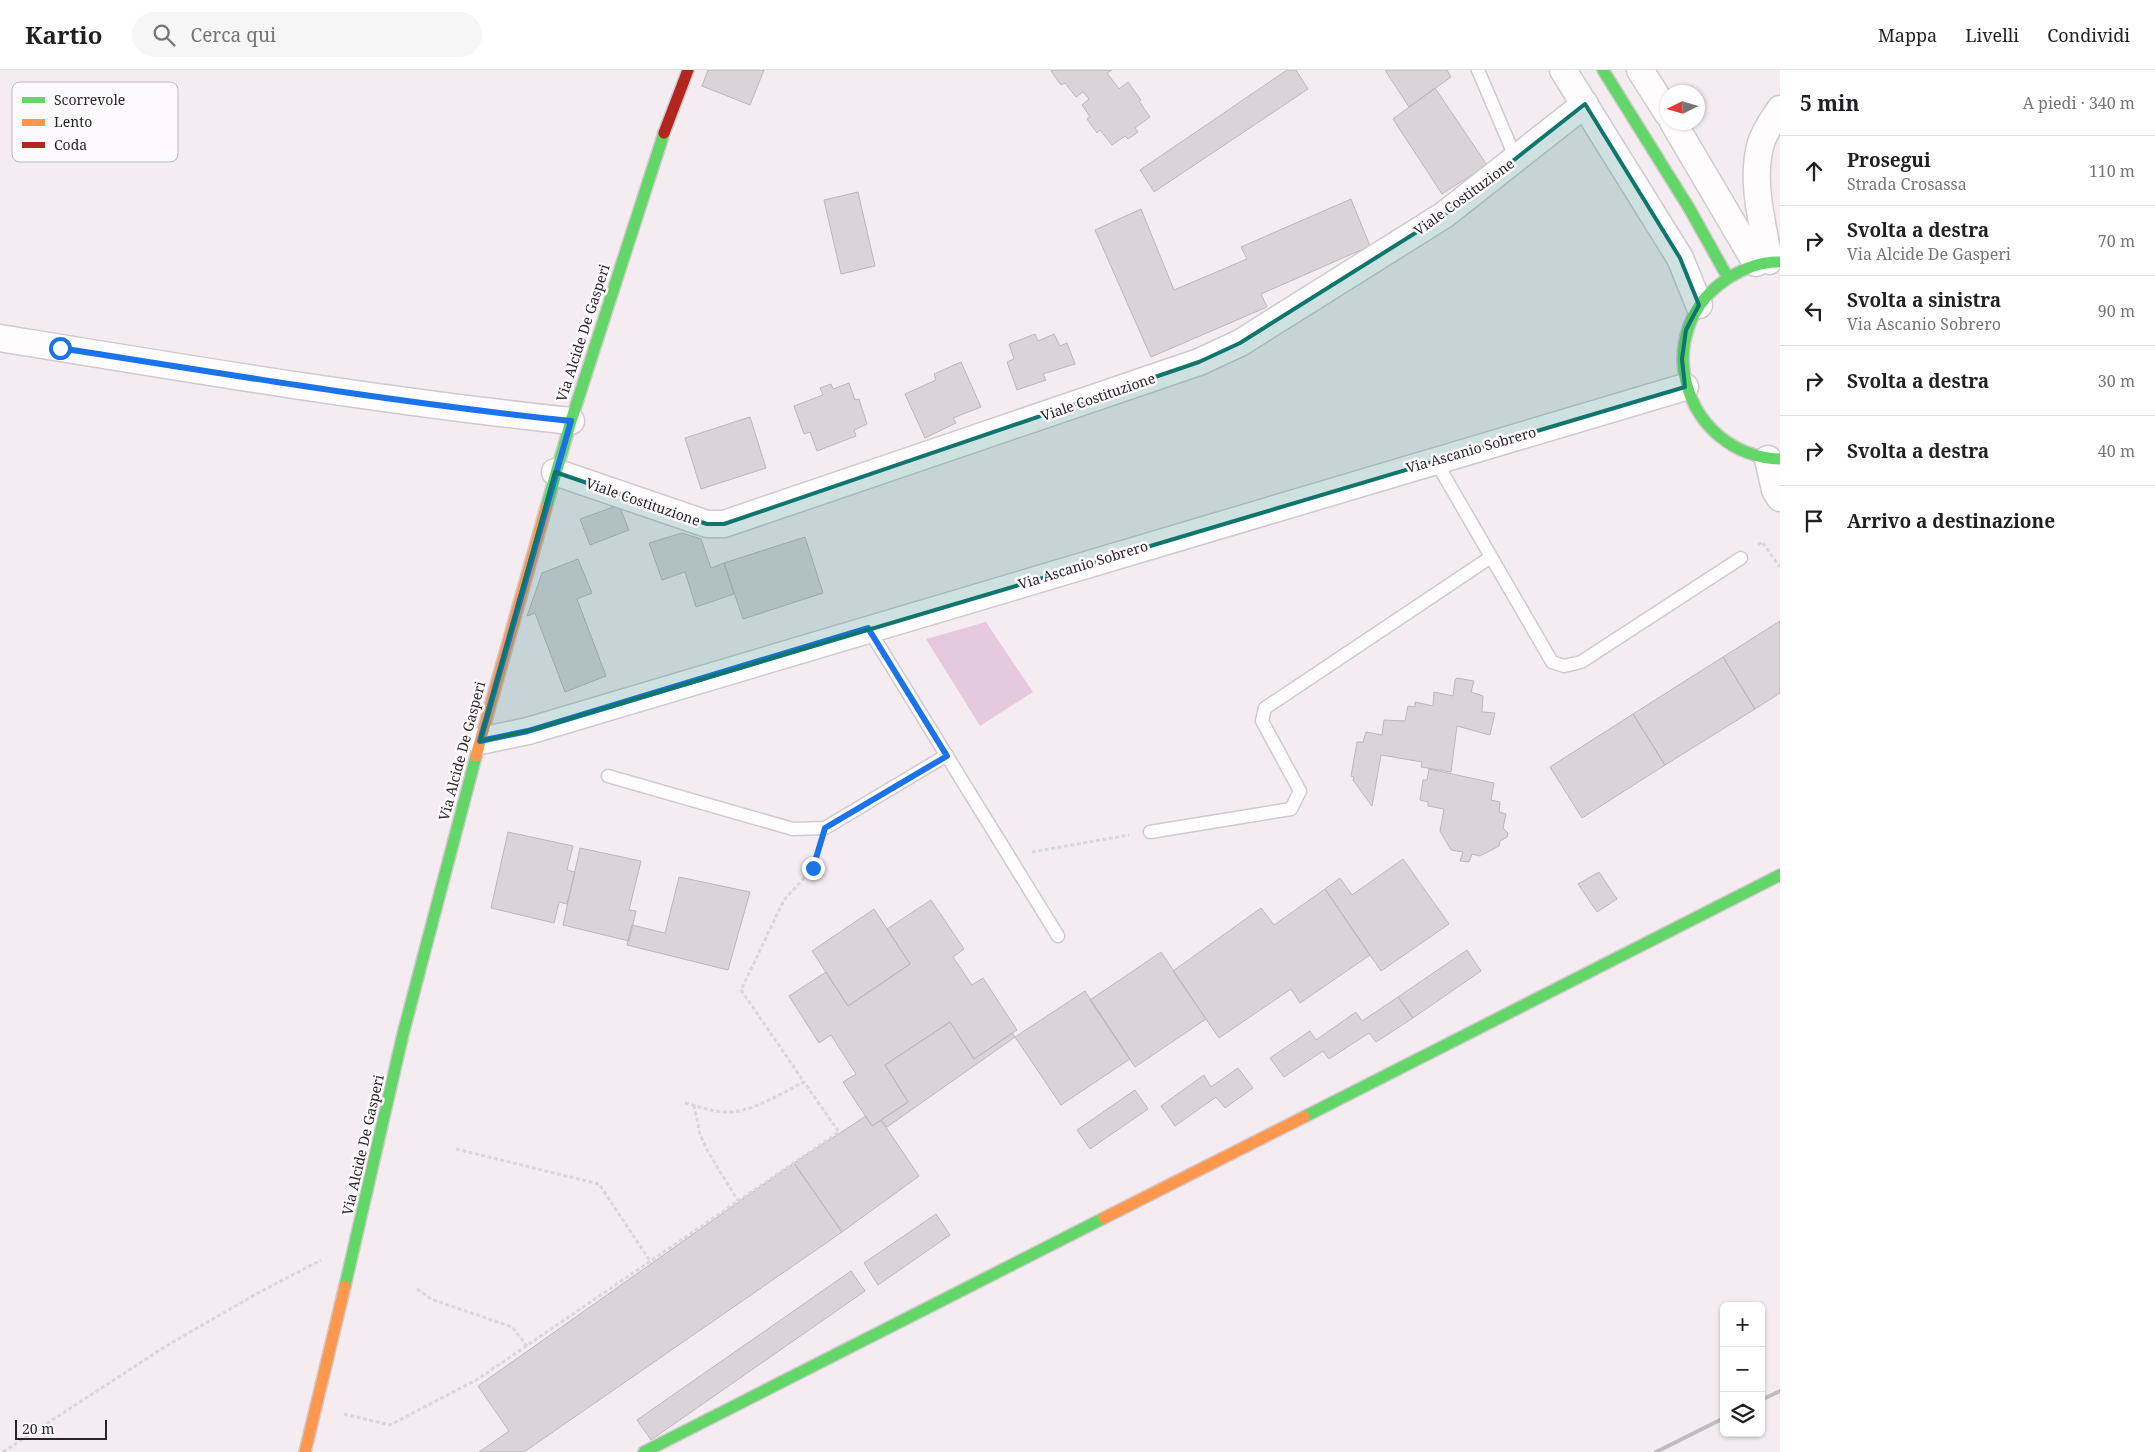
<!DOCTYPE html>
<html lang="it">
<meta charset="utf-8">
<style>
:root{--surface:#fff;--page:#f6f6f6;--text:#202124;--muted:#757577;--line:#e0e0e0}
body{margin:0;font-family:"Noto Serif",serif;background:var(--page);color:var(--text)}
.controls{position:absolute;right:15px;bottom:15px;display:grid;overflow:hidden;border-radius:8px;box-shadow:0 1px 4px #0004}
.controls button{width:45px;height:45px;display:grid;place-items:center;padding:0;border:0;border-bottom:1px solid var(--line);background:var(--surface);color:var(--text);font:25px sans-serif}
.compass{position:absolute;left:1660px;top:15px;width:45px;height:45px;border-radius:50%;background:var(--surface);box-shadow:0 1px 4px #0004;rotate:265deg}
.scale{position:absolute;left:15px;bottom:12px;width:92px;box-sizing:border-box;padding-left:5px;border:2px solid #2b2529;border-top:0;font-size:14px;line-height:18px;white-space:nowrap;color:#2b2529;-webkit-text-stroke:4px #fdf9fc;paint-order:stroke}
.stop{position:absolute;width:15px;height:15px;margin:-11px;border:4px solid #1a73e8;border-radius:50%;background:#fff}
.stop.end{background:#1a73e8;border-color:#fff;box-shadow:0 1px 5px #0008}
.list{margin:0;padding:0;list-style:none}
h2{display:flex;justify-content:space-between;align-items:center;height:65px;margin:0;padding:0 20px;font-size:21px}
h2 small{font-size:16px;font-weight:400;color:var(--muted)}
.list li{display:grid;grid-template-columns:32px 1fr auto;gap:15px;align-items:center;box-sizing:border-box;height:70px;padding:0 20px;border-top:1px solid var(--line)}
.list b{display:block;font-size:19px;white-space:nowrap}
.list p{margin:0;font-size:16px;white-space:nowrap;color:var(--muted)}
.list em{font-size:16px;font-style:normal;color:var(--muted)}
.icon{flex:none;width:28px;height:28px;fill:none;stroke:currentColor;stroke-width:2;stroke-linecap:round;stroke-linejoin:round}
.map{position:relative;flex:none;width:1780px;height:1382px;overflow:hidden}
header{display:flex;align-items:center;gap:30px;box-sizing:border-box;height:70px;padding:0 25px;background:var(--surface);border-bottom:1px solid var(--line)}
header strong{font-size:24px}
nav{display:flex;gap:28px;margin-inline-start:auto;font-size:18px}
.search{width:350px;height:45px;background:var(--page);display:flex;align-items:center;gap:12px;box-sizing:border-box;padding:0 18px;border-radius:28px;color:var(--muted);font-size:19px}
main{display:flex}
aside{flex:1;background:var(--surface)}
.map>svg:first-child{display:block}
.green{fill:#e6c9dc}
.building{fill:#dad3d7;stroke:#bdb6ba}
.lines{fill:none;stroke-linecap:round;stroke-linejoin:round}
.lane-casing{stroke:#d0c9cd;stroke-width:15}
.street-casing{stroke:#d0c9cd;stroke-width:29}
.fast-casing{stroke:#d0c9cd;stroke-width:14}
.slow-casing{stroke:#d0c9cd;stroke-width:14}
.jam-casing{stroke:#d0c9cd;stroke-width:14}
.path{stroke:#d9d7d8;stroke-width:3;stroke-dasharray:4 2.5;stroke-linecap:butt}
.lane{stroke:#fefcfd;stroke-width:12}
.street{stroke:#fefcfd;stroke-width:26}
.fast{stroke:#63d668;stroke-width:11}
.slow{stroke:#ff974d;stroke-width:11}
.jam{stroke:#b3261e;stroke-width:11}
.rail{stroke:#c0bec0;stroke-width:4}
.route{stroke:#1a73e8;stroke-width:6}
.marked{fill:#0f766e;fill-opacity:0.2;stroke:#0f766e;stroke-width:4;stroke-linejoin:round}
.labels{text-anchor:middle;stroke-width:5;stroke-linejoin:round;paint-order:stroke}
.street-label{font-size:14px;fill:#2b2529;stroke:#fdf9fc}
.key{fill:#fdf9fc;stroke:#beb9bd;stroke-width:1}
.key-label{font-size:14px;fill:#2b2529}
</style>
<header>
<strong>Kartio</strong>
<div class="search"><svg class="icon" aria-label="search" viewBox="0 0 24 24"><circle cx="10" cy="10" r="6"/><path d="M15 15l6 6"/></svg>Cerca qui</div>
<nav><a>Mappa</a><a>Livelli</a><a>Condividi</a></nav>
</header>
<main>
<div class="map">
<svg width="1780" height="1382" viewBox="0 0 1780 1382">
<rect width="100%" height="100%" fill="#f5ecf2"/>
<path class="green" d="M986,552L1033,622L980,656L926,569Z"/>
<path class="building" d="M708,0H764L750,35L702,16Z
M1053,0H1112L1107,3L1119,19L1128,12L1141,30L1139,31L1150,47L1135,58L1138,62L1128,69L1125,66L1112,75L1100,60L1097,63L1087,49L1090,47L1082,35L1089,29L1083,22L1076,27L1065,13L1061,15L1051,1Z
M1287,0H1296L1308,19L1154,122L1140,100Z
M1385,0H1447L1451,7L1409,37Z
M1435,18L1487,95L1442,124L1393,49Z
M858,122L875,196L841,204L824,130Z
M1351,129L1370,176L1261,224L1267,237L1151,287L1095,160L1141,139L1174,220L1247,189L1241,177Z
M1035,264L1038,271L1054,264L1060,276L1067,273L1075,294L1043,304L1046,310L1017,320L1007,292L1014,289L1009,274Z
M961,292L981,337L953,348L956,353L925,368L905,324L936,310L934,304Z
M849,313L855,330L859,329L867,354L854,360L856,366L817,381L810,362L804,364L794,336L823,325L820,318L831,314L833,319Z
M750,347L766,398L701,419L685,368Z
M619,435L629,460L590,475L580,449Z
M682,463L701,469L711,498L724,493L734,524L696,537L685,502L662,510L649,473Z
M805,467L823,523L743,549L724,493Z
M578,489L592,523L577,529L606,606L565,622L535,543L527,546L542,503Z
M1780,551V623L1755,639L1723,587Z
M1723,587L1755,639L1665,695L1633,644Z
M1457,608L1474,611L1471,622L1483,626L1482,642L1495,643L1490,665L1457,656L1451,702L1421,697L1422,692L1381,685L1372,736L1353,710L1354,707L1351,706L1357,672H1363L1366,662L1382,665L1384,650L1405,651L1408,636L1415,637V632L1433,636L1434,622L1453,626L1455,610Z
M1633,644L1665,695L1582,748L1550,697Z
M1429,699L1494,713L1491,730L1500,732L1499,742L1506,744L1503,758L1508,763L1507,767L1500,771L1499,776L1480,786L1472,784L1469,792L1460,791L1463,782L1451,780L1440,761L1444,739L1428,736V732L1420,730L1423,710H1427Z
M508,762L573,776L567,800L575,802L567,834L559,832L554,853L491,838Z
M580,778L641,791L629,840L636,841L629,871L563,855Z
M1403,789L1449,854L1381,901L1325,819L1340,808L1352,825Z
M1599,802L1617,829L1597,842L1578,814Z
M679,807L750,822L728,900L627,875L632,855L665,863Z
M1325,819L1370,885L1300,933L1291,919L1219,968L1173,901L1261,838L1274,855Z
M931,830L964,879L953,887L972,915L983,908L1017,960L974,989L950,952L885,995L908,1032L872,1056L843,1012L856,1004L831,965L819,973L789,926L826,902L848,936L910,894L887,859Z
M874,839L910,894L848,936L812,881Z
M1467,880L1481,901L1413,948L1398,927Z
M1161,882L1206,949L1135,997L1090,930Z
M1085,921L1130,989L1061,1035L1015,967Z
M1398,927L1413,948L1376,972L1369,963L1329,989L1323,981L1284,1007L1270,988L1310,961L1316,970L1356,942L1362,951Z
M950,952L974,989L1012,963L1015,967L887,1057L881,1050L908,1032L885,995Z
M1238,998L1253,1018L1225,1038L1216,1027L1175,1056L1161,1036L1204,1005L1211,1017Z
M1135,1020L1148,1039L1090,1079L1077,1060Z
M866,1046L872,1056L881,1050L919,1106L842,1162L794,1093Z
M794,1093L842,1162L524,1382H479L509,1361L478,1316Z
M936,1144L950,1165L878,1215L864,1193Z
M851,1201L865,1221L651,1370L637,1350Z"/>
<g class="lines">
<g class="lane-casing">
<path id="lane" d="M1478,0L1516,89
M1435,390L1552,592L1564,596L1581,592L1741,488
M868,558L1058,866
M608,706L793,759L825,758L947,685
M1150,762L1291,739L1300,721L1262,651L1265,638L1491,487"/>
</g>
<g class="street-casing">
<path id="street" d="M1563,0L1680,188L1699,235
M1640,0L1668,44
M1673,52L1756,193
M1769,191C1763,154 1750,110 1761,73C1765,60 1773,50 1780,39
M0,268C189,299 380,331 571,351
M1768,389L1775,420L1780,428
M555,402L707,454H724L1199,292L1240,273L1444,145L1585,34
M480,671L528,661L1685,317"/>
</g>
<g class="fast-casing">
<path id="fast" d="M1603,0L1689,138L1727,206
M1780,192C1761,191 1745,198 1730,207C1646,259 1683,385 1780,389
M546,438L571,351L664,63
M1304,1047L1780,805
M345,1216L403,964L476,686
M644,1382L1104,1148"/>
</g>
<g class="slow-casing">
<path id="slow" d="M476,686L546,438
M1104,1148L1304,1047
M305,1382L345,1216"/>
</g>
<g class="jam-casing">
<path id="jam" d="M664,63L688,0"/>
</g>
<path class="path" d="M1758,475L1762,472L1780,497
M1032,782L1129,765
M685,1033C700,1037 716,1043 732,1042C757,1039 782,1023 804,1012L741,920L784,830L813,798L818,780
M694,1035L700,1064L707,1080L738,1131
M456,1079L599,1114L650,1191
M417,1219L431,1229L512,1257L527,1276
M344,1344L390,1355L478,1309L839,1062L804,1012
M3,1382L166,1276L258,1223L321,1190"/>
<use href="#lane" class="lane"/>
<use href="#street" class="street"/>
<use href="#fast" class="fast"/>
<use href="#slow" class="slow"/>
<use href="#jam" class="jam"/>
<path class="rail" d="M1761,1330L1780,1321
M1656,1382L1724,1348"/>
</g>
<g class="lines">
<path class="route" d="M60,278C230,305 400,333 571,351L480,671L528,661L868,558L947,686L825,758L813,798"/>
</g>
<path class="marked" d="M1585,34L1680,188L1699,235L1686,260L1682,289L1685,317L528,661L480,671L555,402L707,454H724L1199,292L1240,273L1444,145Z"/>
<g class="labels">
<g class="street-label">
<text transform="translate(1464 127) rotate(-36)" y="5">Viale Costituzione</text>
<text transform="translate(583 263) rotate(-72)" y="5">Via Alcide De Gasperi</text>
<text transform="translate(1098 327) rotate(-19)" y="5">Viale Costituzione</text>
<text transform="translate(1471 380) rotate(-16)" y="5">Via Ascanio Sobrero</text>
<text transform="translate(643 432) rotate(19)" y="5">Viale Costituzione</text>
<text transform="translate(1083 495) rotate(-17)" y="5">Via Ascanio Sobrero</text>
<text transform="translate(462 681) rotate(-75)" y="5">Via Alcide De Gasperi</text>
<text transform="translate(363 1075) rotate(-77)" y="5">Via Alcide De Gasperi</text>
</g>
</g>
<rect x="12" y="12" width="166" height="80" rx="8" class="key"/>
<rect x="22" y="27" width="23" height="6" fill="#63d668"/>
<rect x="22" y="49" width="23" height="7" fill="#ff974d"/>
<rect x="22" y="72" width="23" height="6" fill="#b3261e"/>
<g class="key-label">
<text x="54" y="35">Scorrevole</text>
<text x="54" y="57">Lento</text>
<text x="54" y="80">Coda</text>
</g>
</svg>
<div class="controls">
<button>+</button>
<button>−</button>
<button><svg class="icon" aria-label="layers" viewBox="0 0 24 24"><path d="M12 4l9 5-9 5-9-5zM3 14l9 5 9-5"/></svg></button>
</div>
<svg class="compass" viewBox="-18 -18 36 36"><path d="M0-13l5 13h-10z" fill="#e53935"/><path d="M0 13l5-13h-10z" fill="#757577"/></svg>
<div class="scale">20 m</div>
<div class="stop" style="left:60px;top:278px"></div>
<div class="stop end" style="left:813px;top:798px"></div>
</div>
<aside>
<h2>5 min<small>A piedi · 340 m</small></h2>
<ul class="list">
<li><svg class="icon" aria-label="ahead" viewBox="0 0 24 24"><path d="M12 20V5M6 11l6-6 6 6"/></svg><div><b>Prosegui</b><p>Strada Crosassa</p></div><em>110 m</em></li>
<li><svg class="icon" aria-label="right" viewBox="0 0 24 24"><path d="M7 20v-9h11M14 6l5 5-5 5"/></svg><div><b>Svolta a destra</b><p>Via Alcide De Gasperi</p></div><em>70 m</em></li>
<li><svg class="icon" aria-label="left" viewBox="0 0 24 24"><path d="M17 20v-9H6M10 6l-5 5 5 5"/></svg><div><b>Svolta a sinistra</b><p>Via Ascanio Sobrero</p></div><em>90 m</em></li>
<li><svg class="icon" aria-label="right" viewBox="0 0 24 24"><path d="M7 20v-9h11M14 6l5 5-5 5"/></svg><div><b>Svolta a destra</b></div><em>30 m</em></li>
<li><svg class="icon" aria-label="right" viewBox="0 0 24 24"><path d="M7 20v-9h11M14 6l5 5-5 5"/></svg><div><b>Svolta a destra</b></div><em>40 m</em></li>
<li><svg class="icon" aria-label="arrive" viewBox="0 0 24 24"><path d="M6 21V4h12l-3 4 3 4H6"/></svg><div><b>Arrivo a destinazione</b></div></li>
</ul>
</aside>
</main>
